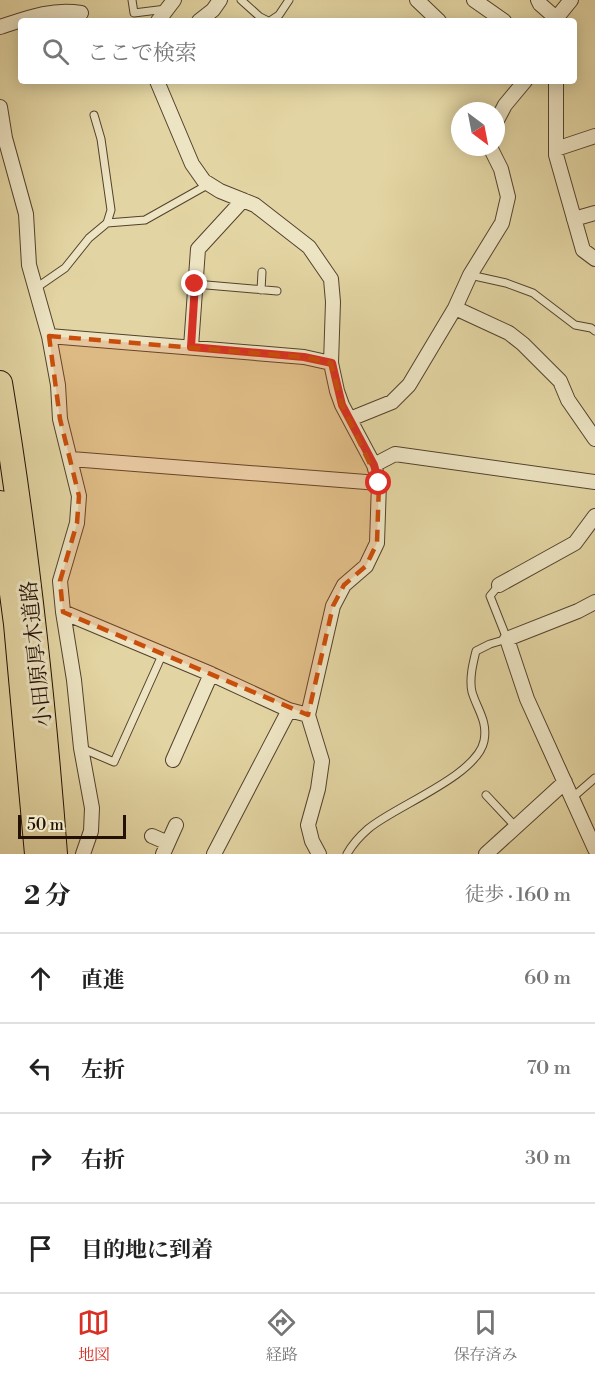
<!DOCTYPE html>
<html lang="ja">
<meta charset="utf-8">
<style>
:root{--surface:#fff;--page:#f2f2f2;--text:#222;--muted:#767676;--line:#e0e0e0;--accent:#d93025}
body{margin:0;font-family:"Libre Bodoni","Noto Serif JP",serif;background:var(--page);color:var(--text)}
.compass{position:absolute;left:451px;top:102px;width:54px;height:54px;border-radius:50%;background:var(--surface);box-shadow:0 3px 15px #0003;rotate:148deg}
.scale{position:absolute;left:18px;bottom:15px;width:108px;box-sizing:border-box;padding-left:6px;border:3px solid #231106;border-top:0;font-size:16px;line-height:21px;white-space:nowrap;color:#231106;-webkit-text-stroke:4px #ede4c3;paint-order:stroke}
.stop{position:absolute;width:18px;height:18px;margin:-14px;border:4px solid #d93025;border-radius:50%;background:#fff}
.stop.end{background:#d93025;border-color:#fff;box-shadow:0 2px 6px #0008}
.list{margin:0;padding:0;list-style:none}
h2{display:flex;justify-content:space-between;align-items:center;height:78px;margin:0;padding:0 24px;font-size:26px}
h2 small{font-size:20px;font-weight:400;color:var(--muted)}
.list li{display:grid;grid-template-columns:39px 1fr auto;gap:18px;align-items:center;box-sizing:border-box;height:90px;padding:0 24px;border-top:2px solid var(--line)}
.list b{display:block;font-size:22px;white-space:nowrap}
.list em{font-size:20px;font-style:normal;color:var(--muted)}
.icon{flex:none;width:33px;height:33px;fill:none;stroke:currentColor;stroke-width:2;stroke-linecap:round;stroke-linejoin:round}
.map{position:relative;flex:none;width:595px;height:854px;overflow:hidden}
.search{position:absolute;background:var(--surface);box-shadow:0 3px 15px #0003;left:18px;right:18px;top:18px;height:66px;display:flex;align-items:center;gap:15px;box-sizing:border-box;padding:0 21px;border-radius:6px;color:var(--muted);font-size:22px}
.sheet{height:438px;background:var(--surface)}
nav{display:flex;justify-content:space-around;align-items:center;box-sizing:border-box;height:84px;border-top:2px solid var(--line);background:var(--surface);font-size:16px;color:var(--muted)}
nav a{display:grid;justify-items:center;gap:3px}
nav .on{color:var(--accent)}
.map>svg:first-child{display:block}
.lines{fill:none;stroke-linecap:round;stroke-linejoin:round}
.lane-casing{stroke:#53422d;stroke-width:9}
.street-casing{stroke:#53422d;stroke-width:16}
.highway-casing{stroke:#231106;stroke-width:26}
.lane{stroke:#ede4c3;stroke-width:7}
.street{stroke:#ede4c3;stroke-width:14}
.highway{stroke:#e3d5a3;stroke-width:24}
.route{stroke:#d93025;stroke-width:8}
.marked{fill:#ca4e0b;fill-opacity:0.2;stroke:#ca4e0b;stroke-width:4.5;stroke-dasharray:12 8;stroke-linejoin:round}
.labels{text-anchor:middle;stroke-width:6;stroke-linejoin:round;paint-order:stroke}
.street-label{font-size:21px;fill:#231106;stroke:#ede4c3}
</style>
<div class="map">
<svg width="595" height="854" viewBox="0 0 595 854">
<rect width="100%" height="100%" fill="#e3d5a3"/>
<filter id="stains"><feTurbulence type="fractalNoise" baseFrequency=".00333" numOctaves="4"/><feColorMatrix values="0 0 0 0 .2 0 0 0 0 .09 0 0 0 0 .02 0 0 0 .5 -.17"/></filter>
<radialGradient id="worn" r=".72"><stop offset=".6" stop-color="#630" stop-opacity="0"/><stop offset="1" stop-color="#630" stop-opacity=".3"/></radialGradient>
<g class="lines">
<g class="lane-casing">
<path id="lane" d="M132,0L134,13L166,9
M241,0L260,17L268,21
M270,21L279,15L289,0
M107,223L145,220L209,184
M470,275L506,283L533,293L575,325L591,328L595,331
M195,284L277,291
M36,288L65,268L89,238L107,223L111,210L101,139L94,115
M261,290L262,272
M81,748L114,762L163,653
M486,795L515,826
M572,798L595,778
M347,854C352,845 360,836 368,829C393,807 477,776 484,741C488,721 477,709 472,692C469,679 473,663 476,651L490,644L507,639L490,596L499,585"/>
</g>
<g class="street-casing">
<path id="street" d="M417,0L439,21
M474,0L504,21
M538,0L540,4L556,18V21
M158,21L174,0
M199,21L213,10L220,0
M554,21L571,0
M0,27C27,18 53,8 81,13
M157,81L192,164L204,181L220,191L255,205L309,247L331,279L333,302L331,363L337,391L342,405L374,465L379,483L377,543L366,566L344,585L333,606L308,715L322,761L318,789L308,825L312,841L319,854
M556,81V155L583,250L595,259
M0,107L5,138L26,214L29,265L49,336L58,385L60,419L79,496L77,523L60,581L63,612L74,680L81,748L92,808L91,831L83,854
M496,122L505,105L525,81
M556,149L595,136
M574,219L595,213
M455,308L470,275L502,223L508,197L501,169L490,147
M49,336L304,357L331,363
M191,347L198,249L243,200
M350,419L392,402L409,385L455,308L509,333L523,344L560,381L568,400L595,439
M71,459L379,483
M374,465L395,454L595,482
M499,585L575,543L595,516
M595,602L578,611L507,639L527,699L595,849
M63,612L211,674L289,710L308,715
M173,760L211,674
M152,836L168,843
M163,854L176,825
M214,854L289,710
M486,854L565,782"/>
</g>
<g class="highway-casing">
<path id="highway" d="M0,383C26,539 43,696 55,854
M0,503L16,624L37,854"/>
</g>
<use href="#lane" class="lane"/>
<use href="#street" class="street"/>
<use href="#highway" class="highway"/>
</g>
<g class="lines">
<path class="route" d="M195,284L191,347L304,357L332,363L342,405L374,465L379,483"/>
</g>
<path class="marked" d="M49,336L304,357L331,363L342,405L379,483L377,543L366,566L344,585L333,606L308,715L63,612L60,581L77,523L79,496L60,419Z"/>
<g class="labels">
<g class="street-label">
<text transform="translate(36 654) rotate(-96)" y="7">小田原厚木道路</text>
</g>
</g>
<rect width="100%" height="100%" filter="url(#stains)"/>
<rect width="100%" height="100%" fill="url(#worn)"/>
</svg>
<svg class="compass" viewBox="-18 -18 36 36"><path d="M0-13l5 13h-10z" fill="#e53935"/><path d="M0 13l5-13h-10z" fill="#767676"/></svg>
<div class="scale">50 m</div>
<div class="stop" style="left:379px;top:483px"></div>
<div class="stop end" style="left:195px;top:284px"></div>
<div class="search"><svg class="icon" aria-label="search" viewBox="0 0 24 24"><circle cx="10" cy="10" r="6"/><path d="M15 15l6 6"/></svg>ここで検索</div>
</div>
<section class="sheet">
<h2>2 分<small>徒歩 · 160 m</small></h2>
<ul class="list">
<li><svg class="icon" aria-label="ahead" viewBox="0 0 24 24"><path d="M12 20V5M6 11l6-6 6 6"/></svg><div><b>直進</b></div><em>60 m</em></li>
<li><svg class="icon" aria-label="left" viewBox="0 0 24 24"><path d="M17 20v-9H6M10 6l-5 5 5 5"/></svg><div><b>左折</b></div><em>70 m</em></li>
<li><svg class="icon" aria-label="right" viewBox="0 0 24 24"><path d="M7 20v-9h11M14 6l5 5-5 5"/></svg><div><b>右折</b></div><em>30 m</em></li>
<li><svg class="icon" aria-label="arrive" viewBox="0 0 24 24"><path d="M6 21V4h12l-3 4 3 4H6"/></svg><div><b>目的地に到着</b></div></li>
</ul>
</section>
<nav>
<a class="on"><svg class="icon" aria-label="map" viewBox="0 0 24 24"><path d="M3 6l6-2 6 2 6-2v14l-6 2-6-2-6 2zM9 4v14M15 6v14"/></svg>地図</a>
<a><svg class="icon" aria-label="directions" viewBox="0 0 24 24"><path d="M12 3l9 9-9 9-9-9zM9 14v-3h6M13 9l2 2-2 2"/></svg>経路</a>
<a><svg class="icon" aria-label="saved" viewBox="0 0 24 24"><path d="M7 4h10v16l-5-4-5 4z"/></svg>保存済み</a>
</nav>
